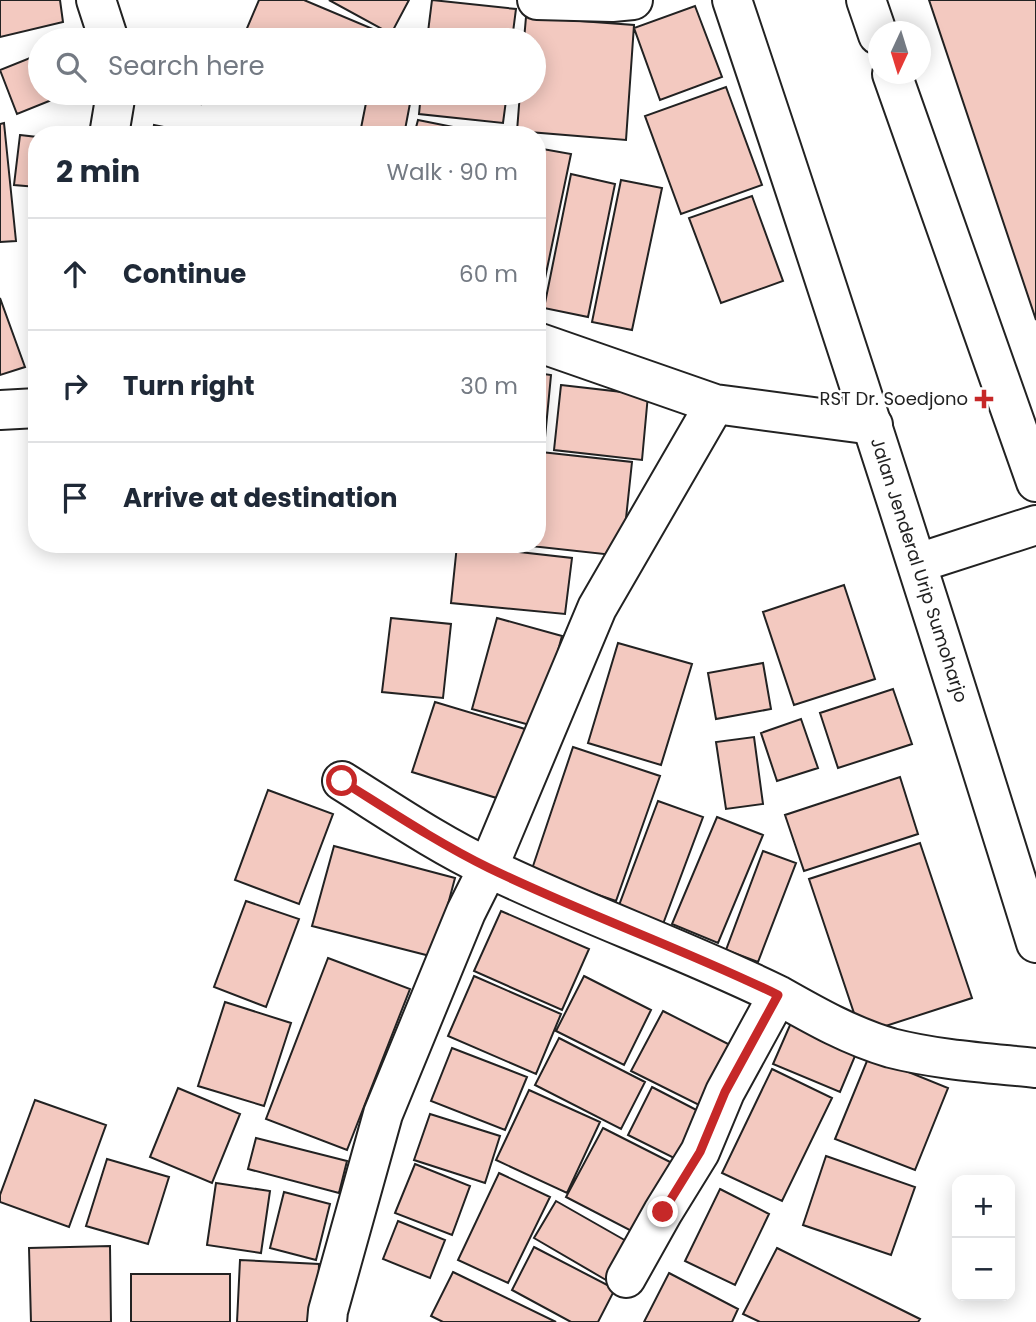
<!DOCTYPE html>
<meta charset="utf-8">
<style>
:root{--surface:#fff;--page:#f2f2f3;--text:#1f2937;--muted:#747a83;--line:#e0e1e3}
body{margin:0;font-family:Poppins,sans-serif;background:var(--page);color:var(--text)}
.controls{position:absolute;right:21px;bottom:21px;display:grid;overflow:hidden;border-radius:14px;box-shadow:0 4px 18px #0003}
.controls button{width:63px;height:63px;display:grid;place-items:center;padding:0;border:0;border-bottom:2px solid var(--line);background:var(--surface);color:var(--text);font:35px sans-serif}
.compass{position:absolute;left:868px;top:21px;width:63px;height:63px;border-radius:50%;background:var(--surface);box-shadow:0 4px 18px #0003;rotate:184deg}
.stop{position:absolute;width:21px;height:21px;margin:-16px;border:5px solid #c62828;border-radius:50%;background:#fff}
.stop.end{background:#c62828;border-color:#fff;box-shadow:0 2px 7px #0008}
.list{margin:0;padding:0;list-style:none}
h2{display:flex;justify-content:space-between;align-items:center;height:91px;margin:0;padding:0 28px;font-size:30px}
h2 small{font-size:23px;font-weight:400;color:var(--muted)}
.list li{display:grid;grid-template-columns:46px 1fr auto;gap:21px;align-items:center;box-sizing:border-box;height:112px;padding:0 28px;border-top:2px solid var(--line)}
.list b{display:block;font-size:26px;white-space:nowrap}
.list em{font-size:23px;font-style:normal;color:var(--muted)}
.icon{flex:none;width:38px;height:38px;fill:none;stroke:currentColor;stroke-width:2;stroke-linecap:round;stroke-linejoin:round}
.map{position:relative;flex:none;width:1036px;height:1322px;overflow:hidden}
.search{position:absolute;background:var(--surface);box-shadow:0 4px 18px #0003;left:28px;top:28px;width:518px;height:77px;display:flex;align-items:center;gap:18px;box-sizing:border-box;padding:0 24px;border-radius:38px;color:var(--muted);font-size:26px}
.panel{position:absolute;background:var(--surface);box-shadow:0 4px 18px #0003;left:28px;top:126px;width:518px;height:427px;border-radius:28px}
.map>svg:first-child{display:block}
.building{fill:#f3c9c0;stroke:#222;stroke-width:2}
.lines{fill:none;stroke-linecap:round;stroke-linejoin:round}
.minor-casing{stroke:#222;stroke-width:42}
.highway-casing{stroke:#222;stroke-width:42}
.minor{stroke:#fff;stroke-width:38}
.highway{stroke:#fff;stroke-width:38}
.route{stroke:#c62828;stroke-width:9}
.poi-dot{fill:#c62828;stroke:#fff;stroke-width:2.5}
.labels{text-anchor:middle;stroke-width:5;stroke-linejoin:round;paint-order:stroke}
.poi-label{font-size:18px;fill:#222;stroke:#fff;text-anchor:end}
.street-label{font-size:18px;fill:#222;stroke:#fff}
</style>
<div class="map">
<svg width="1036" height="1322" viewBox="0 0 1036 1322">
<rect width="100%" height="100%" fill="#fff"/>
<path class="building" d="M0,0H60L63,22L0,37Z
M259,0H304L380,32L376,40H242Z
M329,0H409L391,34Z
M432,0L516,9L512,40H427Z
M929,0H1036V320Z
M695,6L722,77L660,100L634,28Z
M526,17L634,25L626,140L517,131L520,93H534V40H524Z
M132,30L204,40H130Z
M40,54V93H69L17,114L0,70Z
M726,87L762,185L681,214L645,116Z
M127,93H202L201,104Z
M368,93H412L404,135L360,133Z
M421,93H507L503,123L419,114Z
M418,120L493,135H414Z
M4,123L16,241L0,242V124Z
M154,125L203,135H152Z
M20,135L37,137V187L14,185Z
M537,148L571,154L543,288L537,287Z
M571,174L615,184L588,317L544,308Z
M621,180L662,188L632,330L592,322Z
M752,196L783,281L721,303L689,218Z
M0,298L25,367L0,375Z
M537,373L551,375L544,448L537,447Z
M561,385L648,395L642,460L554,450Z
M541,452L632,462L622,556L531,546L537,544V484Z
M457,545L572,558L565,614L451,603Z
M844,585L875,679L794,705L763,612Z
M391,618L451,624L443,698L382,692Z
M497,618L562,636L537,727L472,709Z
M618,643L692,664L661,765L588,743Z
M763,663L771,709L716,719L708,673Z
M893,689L912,744L838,768L820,713Z
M435,702L535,732L513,803L412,772Z
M801,719L818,768L777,781L761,733Z
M754,737L763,804L726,809L716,742Z
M573,747L660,776L616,901L531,872Z
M900,777L918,834L804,871L785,815Z
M268,790L333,814L299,904L235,880Z
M658,801L703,817L663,924L618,908Z
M717,817L763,835L718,943L672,924Z
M920,843L972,998L861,1034L809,879Z
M334,846L455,878L434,957L312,926Z
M763,851L796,863L758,962L726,950Z
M246,901L299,919L266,1007L214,987Z
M501,911L589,949L562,1010L474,971Z
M328,958L410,989L347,1150L266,1119Z
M474,976L561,1014L536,1074L448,1036Z
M584,976L651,1010L624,1065L556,1031Z
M225,1002L291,1023L264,1106L198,1086Z
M663,1011L738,1049L707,1109L631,1071Z
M794,1016L860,1044L840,1092L773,1064Z
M559,1038L645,1082L621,1129L535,1085Z
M452,1048L527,1077L505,1130L431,1101Z
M869,1056L948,1088L915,1170L835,1139Z
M772,1069L832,1098L782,1201L722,1173Z
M652,1087L710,1117L686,1164L628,1135Z
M178,1088L240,1114L212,1183L150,1157Z
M529,1090L600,1122L567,1193L496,1160Z
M35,1100L106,1125L69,1227L0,1202V1195Z
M430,1114L500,1136L485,1183L414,1160Z
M603,1128L680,1167L643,1237L566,1197Z
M256,1138L347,1161L339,1193L248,1169Z
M826,1156L915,1187L891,1255L803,1225Z
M107,1159L169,1177L148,1244L86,1226Z
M415,1164L470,1186L452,1235L395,1213Z
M499,1173L550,1197L508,1283L458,1260Z
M216,1183L270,1191L261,1253L207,1245Z
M720,1189L769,1214L735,1285L685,1261Z
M284,1192L330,1204L316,1260L270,1248Z
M556,1201L628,1242L606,1280L534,1238Z
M398,1221L445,1240L430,1278L383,1259Z
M110,1246L111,1322H31L29,1248Z
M534,1247L615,1289L598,1322H571L512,1290Z
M777,1248L920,1319L918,1322H760L743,1314Z
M240,1260L319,1264L317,1322H237Z
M453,1272L556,1322H443L431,1316Z
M669,1273L738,1309L732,1322H644Z
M131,1274H230V1322H131Z"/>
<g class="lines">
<g class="minor-casing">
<path id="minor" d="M96,0L109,40
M537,0L612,2L633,0
M866,0L878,35
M892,74L1036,482
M109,135L116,93
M537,342L715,404L873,425
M0,410L37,408
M918,563L1036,525
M342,781C390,811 438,844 489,868C584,914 684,949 778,995L725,1092L700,1152L663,1212L626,1278
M778,995C815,1016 850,1036 891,1048C938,1060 988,1063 1036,1068
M327,1322L328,1311L383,1114L466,912L488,868L597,608L715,404"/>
</g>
<g class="highway-casing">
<path id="highway" d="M732,0C837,313 938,627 1036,943"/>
</g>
<use href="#minor" class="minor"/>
<use href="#highway" class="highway"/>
</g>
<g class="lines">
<path class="route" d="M342,781C390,811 438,843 489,868C584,914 684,949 778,995L725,1092L700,1152L663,1212"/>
</g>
<path class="poi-dot" d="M980.5 388.5h7v7h7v7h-7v7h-7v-7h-7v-7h7z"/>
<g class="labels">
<g class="poi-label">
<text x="968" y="405">RST Dr. Soedjono</text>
</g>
<g class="street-label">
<text transform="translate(919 570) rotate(72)" y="6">Jalan Jenderal Urip Sumoharjo</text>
</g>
</g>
</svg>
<div class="controls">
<button>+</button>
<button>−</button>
</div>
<svg class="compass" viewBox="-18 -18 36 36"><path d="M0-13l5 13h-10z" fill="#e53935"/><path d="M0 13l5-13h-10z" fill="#747a83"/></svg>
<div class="stop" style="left:342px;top:781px"></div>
<div class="stop end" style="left:663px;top:1212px"></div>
<div class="search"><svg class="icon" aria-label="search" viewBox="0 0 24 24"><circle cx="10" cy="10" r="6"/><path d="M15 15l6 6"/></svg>Search here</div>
<section class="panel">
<h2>2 min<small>Walk · 90 m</small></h2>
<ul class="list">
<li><svg class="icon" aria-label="ahead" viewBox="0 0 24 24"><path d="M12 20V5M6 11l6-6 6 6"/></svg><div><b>Continue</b></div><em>60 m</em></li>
<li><svg class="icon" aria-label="right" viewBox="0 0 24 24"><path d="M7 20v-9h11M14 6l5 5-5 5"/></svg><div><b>Turn right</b></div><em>30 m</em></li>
<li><svg class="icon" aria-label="arrive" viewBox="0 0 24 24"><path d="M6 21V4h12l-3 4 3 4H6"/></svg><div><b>Arrive at destination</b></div></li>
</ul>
</section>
</div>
